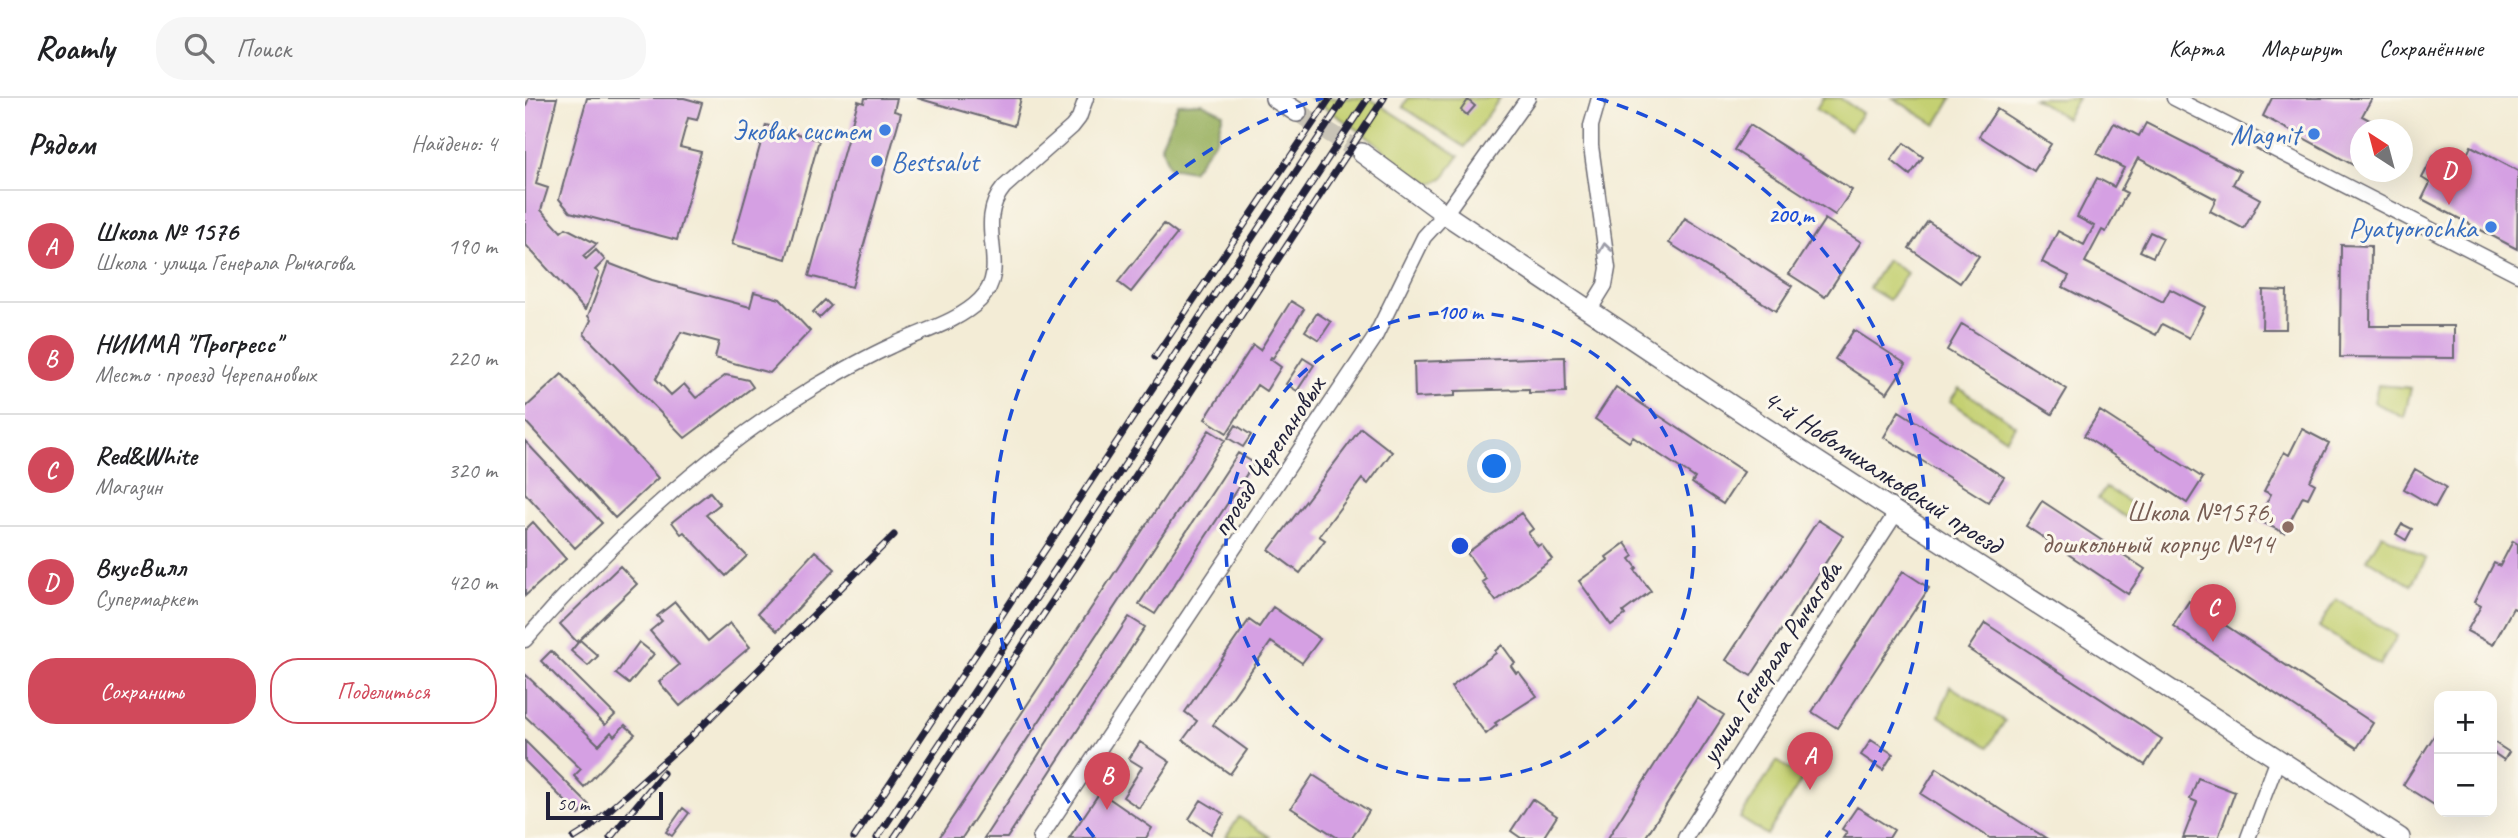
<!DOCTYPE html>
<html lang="ru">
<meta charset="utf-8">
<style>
:root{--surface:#fff;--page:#f6f6f6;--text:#202124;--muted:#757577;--line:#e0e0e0;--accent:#d1495b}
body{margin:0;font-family:Caveat,sans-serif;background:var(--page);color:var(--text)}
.controls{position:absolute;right:21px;bottom:21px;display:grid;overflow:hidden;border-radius:14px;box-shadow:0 7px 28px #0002}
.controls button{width:63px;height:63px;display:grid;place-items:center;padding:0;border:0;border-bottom:2px solid var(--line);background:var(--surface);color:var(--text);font:35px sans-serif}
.compass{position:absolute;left:1825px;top:21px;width:63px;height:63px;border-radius:50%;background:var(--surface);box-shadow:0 7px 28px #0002;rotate:324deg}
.scale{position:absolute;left:21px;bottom:18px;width:117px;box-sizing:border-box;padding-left:7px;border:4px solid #22223b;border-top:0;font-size:19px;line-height:24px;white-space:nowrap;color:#22223b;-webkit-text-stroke:5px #fbf7ec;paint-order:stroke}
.you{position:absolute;left:970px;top:369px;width:24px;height:24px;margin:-18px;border:5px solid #fff;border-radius:50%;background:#1a73e8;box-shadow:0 0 0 10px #1a73e833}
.badge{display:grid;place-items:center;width:46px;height:46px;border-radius:50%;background:var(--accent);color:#fff;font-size:23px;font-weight:700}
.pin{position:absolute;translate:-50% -58px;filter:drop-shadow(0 2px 4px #0008)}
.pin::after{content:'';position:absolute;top:37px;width:24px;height:21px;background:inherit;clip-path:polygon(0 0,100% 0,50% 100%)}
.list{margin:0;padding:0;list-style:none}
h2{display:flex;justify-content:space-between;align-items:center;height:91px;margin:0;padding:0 28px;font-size:30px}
h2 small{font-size:23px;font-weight:400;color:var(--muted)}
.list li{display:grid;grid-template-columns:46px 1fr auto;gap:21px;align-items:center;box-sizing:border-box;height:112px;padding:0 28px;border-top:2px solid var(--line)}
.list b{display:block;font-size:26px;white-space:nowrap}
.list p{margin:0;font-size:23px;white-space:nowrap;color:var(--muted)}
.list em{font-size:23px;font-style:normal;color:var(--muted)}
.actions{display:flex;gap:14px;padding:21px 28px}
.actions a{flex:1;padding:16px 0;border:2px solid var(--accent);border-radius:28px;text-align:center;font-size:24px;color:var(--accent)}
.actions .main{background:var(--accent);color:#fff}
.icon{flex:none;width:38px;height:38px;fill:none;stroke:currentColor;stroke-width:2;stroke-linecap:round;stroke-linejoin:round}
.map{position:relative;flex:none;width:1993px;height:740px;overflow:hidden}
header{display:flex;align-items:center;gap:42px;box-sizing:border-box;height:98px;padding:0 35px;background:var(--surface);border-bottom:2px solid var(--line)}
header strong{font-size:33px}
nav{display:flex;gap:38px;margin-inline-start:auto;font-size:24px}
.search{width:490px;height:63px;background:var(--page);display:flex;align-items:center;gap:18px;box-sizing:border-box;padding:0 24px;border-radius:28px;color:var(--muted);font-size:26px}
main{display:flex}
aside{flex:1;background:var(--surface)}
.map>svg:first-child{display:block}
.green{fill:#c4d072;stroke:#737956;stroke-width:2}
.forest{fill:#9bb264;stroke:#5e6a50;stroke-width:2}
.building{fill:#d5a0e3}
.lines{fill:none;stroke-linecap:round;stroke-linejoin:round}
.secondary-tunnel{stroke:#c9c4b7;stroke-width:19;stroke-dasharray:19 10;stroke-linecap:butt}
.street-casing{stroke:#6b6971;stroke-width:17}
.secondary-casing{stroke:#6b6971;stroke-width:22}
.street{stroke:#fff;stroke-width:14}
.secondary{stroke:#fff;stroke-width:19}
.rail-casing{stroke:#22223b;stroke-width:7}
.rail{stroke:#fbf7ec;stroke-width:4.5;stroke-dasharray:13;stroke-linecap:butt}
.oneway{stroke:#9c9ca7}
.ring{fill:none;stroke:#1d4ed8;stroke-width:3.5;stroke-dasharray:12 9}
.shop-dot{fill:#3f7fe0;stroke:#fbf7ec;stroke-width:2.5}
.education-dot{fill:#8d6e63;stroke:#fbf7ec;stroke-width:2.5}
.labels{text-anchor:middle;stroke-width:6;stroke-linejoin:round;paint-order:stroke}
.shop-label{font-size:28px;fill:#366cbe;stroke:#fbf7ec;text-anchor:end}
.street-label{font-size:28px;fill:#22223b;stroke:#fbf7ec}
.education-label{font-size:28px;fill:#785e54;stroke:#fbf7ec;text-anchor:end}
.centre{fill:#1d4ed8;stroke:#fbf7ec;stroke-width:3.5}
.ring-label{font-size:21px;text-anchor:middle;font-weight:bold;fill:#1d4ed8;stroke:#fbf7ec;stroke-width:6;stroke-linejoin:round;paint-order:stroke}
</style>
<header>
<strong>Roamly</strong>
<div class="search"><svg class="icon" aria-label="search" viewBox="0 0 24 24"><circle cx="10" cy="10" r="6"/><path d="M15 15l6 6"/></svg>Поиск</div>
<nav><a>Карта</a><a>Маршрут</a><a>Сохранённые</a></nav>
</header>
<main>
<aside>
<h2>Рядом<small>Найдено: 4</small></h2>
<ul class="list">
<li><span class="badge">A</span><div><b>Школа № 1576</b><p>Школа · улица Генерала Рычагова</p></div><em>190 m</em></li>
<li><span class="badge">B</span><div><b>НИИМА &quot;Прогресс&quot;</b><p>Место · проезд Черепановых</p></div><em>220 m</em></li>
<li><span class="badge">C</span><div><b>Red&amp;White</b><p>Магазин</p></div><em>320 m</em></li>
<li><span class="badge">D</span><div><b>ВкусВилл</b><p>Супермаркет</p></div><em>420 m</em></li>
</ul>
<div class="actions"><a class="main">Сохранить</a><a>Поделиться</a></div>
</aside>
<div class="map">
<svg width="1993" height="740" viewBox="0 0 1993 740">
<rect width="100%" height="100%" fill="#fbf7ec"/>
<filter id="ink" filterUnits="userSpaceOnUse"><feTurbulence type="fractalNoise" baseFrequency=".0143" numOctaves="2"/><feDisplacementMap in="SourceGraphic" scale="14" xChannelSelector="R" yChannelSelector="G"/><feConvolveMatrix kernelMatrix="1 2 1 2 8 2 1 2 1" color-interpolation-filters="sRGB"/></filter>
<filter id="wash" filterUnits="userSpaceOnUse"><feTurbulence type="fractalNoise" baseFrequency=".00686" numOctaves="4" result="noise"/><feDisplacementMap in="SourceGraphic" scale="28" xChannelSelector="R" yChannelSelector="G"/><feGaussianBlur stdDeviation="1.57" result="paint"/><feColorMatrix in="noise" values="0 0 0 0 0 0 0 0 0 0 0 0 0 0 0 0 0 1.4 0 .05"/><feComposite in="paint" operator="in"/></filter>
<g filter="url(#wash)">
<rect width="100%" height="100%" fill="#f3ecd6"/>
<path class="green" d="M785,0H844L934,58L918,80L909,85C880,80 868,58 846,41C826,26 805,14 785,0Z
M883,0H975L940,49L878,9Z
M1298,0H1315L1337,15L1325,33L1291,11Z
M1368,0H1427L1411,27Z
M1509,0H1553L1541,20Z
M1362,162L1382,175L1364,202L1344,190Z
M1853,287L1886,290L1879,320L1849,304Z
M1434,290L1490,327L1481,341L1425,303Z
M1581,389L1613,410L1605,422L1573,401Z
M1857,436L1901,461L1886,487L1842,461Z
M1811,501L1872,538L1855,567L1794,529Z
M1425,588L1480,623L1463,649L1414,618Z
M1252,663L1278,680L1242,737L1215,720Z
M714,719L745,739L744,740L701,739Z"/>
<path class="forest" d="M677,5L698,15L691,41L667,73L644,69L636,47L653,6Z"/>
<g id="blocks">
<path class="building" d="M4,0H32L11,86L23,90L16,112L36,134L41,130L72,146L58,158L61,161L71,152L80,162L70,172L74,175L60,212L0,146V10Z
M62,0H159L177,5L172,22L163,20L155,49L176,54L152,142L45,114L34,101Z
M340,0H372L369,13L376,15L327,189L284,178L333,3L339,5Z
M392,0H496L489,28Z
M1747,0H1847L1837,18L1863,32H1836V54L1828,67L1738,18Z
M943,2L950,8L942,17L936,12Z
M1472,11L1526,46L1509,73L1454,38Z
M1589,25L1614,38L1621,25L1715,73L1708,86L1735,101L1719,131L1685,113L1691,101L1613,60L1596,92L1602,95L1581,134L1577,132L1560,164L1638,204L1645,191L1680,209L1664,240L1637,226L1631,237L1538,189L1544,178L1517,164L1533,133L1559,147L1569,128L1552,119L1572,80L1589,89L1599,70L1572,56Z
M241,27L294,42L261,161L207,146Z
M1225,27L1327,92L1310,117L1209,52Z
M1379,45L1398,59L1385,77L1366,62Z
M1946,48L1993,73L1992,151L1897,101L1905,85L1897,80L1909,57L1935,71Z
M1160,120L1267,188L1251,213L1144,145Z
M1300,121L1336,144L1300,199L1264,176Z
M1403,123L1454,158L1435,185L1384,150Z
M639,126L652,136L606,194L593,184Z
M1625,134L1638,140L1628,159L1615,153Z
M1816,147L1846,148L1845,228H1929V260L1815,259Z
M83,165L127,182L225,209L229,194L255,201L285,233L245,275L190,260L194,244L156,234L131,281L146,297L159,286L171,300L201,277L223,282L228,289L160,340L59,236L66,222L63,218Z
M1738,192L1762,193L1761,231H1737Z
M300,202L306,208L294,220L288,214Z
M766,203L779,211L748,260L746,259L745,261L756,269L741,293L732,287L702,335L680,321L728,247L735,252Z
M792,215L806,224L794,242L780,233Z
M1437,226L1542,291L1527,316L1422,252Z
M1329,232L1381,266L1362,295L1310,261Z
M1040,259L1041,294L1004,295V291L930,293V298L890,300L889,264Z
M778,260L789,267L772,293L761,286Z
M37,276L133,380L90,420L0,323V310Z
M1091,289L1219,374L1198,406L1167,385L1170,380L1108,339L1104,344L1070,321Z
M1374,313L1479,379L1463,404L1359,339Z
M1575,313L1678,380L1662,405L1559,338Z
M711,327L726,337L718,349L703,340Z
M836,330L867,354L843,386L837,381L815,410L794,438L800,442L775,475L744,452Z
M1777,331L1804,345L1785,383L1790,386L1783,400L1778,398L1759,435L1733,422L1746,396L1739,393L1759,354L1764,357Z
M684,332L700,342L437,740H414Z
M0,343L77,425L50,450L0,395Z
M713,355L729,365L630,516L614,506Z
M1890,371L1921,389L1910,409L1879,391Z
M185,394L195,406L181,417L222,458L201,478L159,434L156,436L147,424Z
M1517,403L1620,471L1603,496L1501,428Z
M996,415L1008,431L1003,435L1013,448L1016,446L1027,461L971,503L957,484L961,481L942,455Z
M1293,422L1318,438L1226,578L1201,562Z
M8,424L41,461L0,498V432Z
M1877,426L1887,431L1881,442L1871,436Z
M1988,443L1993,446V512L1988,510L1968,547L1942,533L1956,508L1949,504L1969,465L1975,468Z
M1100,445L1109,458L1105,461L1112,470L1110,472L1126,493L1098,514L1100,517L1086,527L1054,483L1083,462L1081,459Z
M290,453L310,471L252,533L233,515Z
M95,468L112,486L52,544L35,526Z
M1378,473L1404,490L1312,630L1287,614Z
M1664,503L1848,625L1832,650L1648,528Z
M150,504L183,543L205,525L225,549L155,608L134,584L154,567L125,533L137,523L132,518Z
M748,509L795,541L777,565L746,544L688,627L722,652L705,676L658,642L672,623L660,614L724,522L734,529Z
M604,519L620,529L482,740H459Z
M1460,525L1637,641L1620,667L1443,551Z
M55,542L73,558L63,568L46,553Z
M114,544L129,556L104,586L91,576Z
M977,547L990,565L986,568L991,575L994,574L1012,598L970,625L972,627L961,636L926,589L971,555L970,553Z
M26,553L90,617L80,627L16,563Z
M0,576L74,647L86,634L89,638L100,627L110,636L59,689L49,678L56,671L0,618Z
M1172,600L1199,617L1120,740H1083Z
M1914,630V710L1878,687Z
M1346,642L1368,656L1358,672L1336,657Z
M0,643L64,707L54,717L0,663Z
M1967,643L1984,654L1979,662L1969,655L1967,658Z
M615,644L645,664L614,710L598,699L617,669L604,661Z
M1412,670L1500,727L1521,740H1465L1396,696Z
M788,677L844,713L827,740H813L766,710Z
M1673,680L1710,694L1693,740H1658L1672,704L1665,701Z
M575,694L627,730L621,740H544Z
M1007,701L1032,718L1018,740H996L986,733Z
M676,702L699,716L686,736L664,721Z
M1332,709L1369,732L1364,740H1318L1322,734L1317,731Z
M158,710L164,715L147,738L141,734Z"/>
</g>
</g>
<g filter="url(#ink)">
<use href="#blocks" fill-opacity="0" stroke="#6b6971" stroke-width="2"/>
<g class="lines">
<path class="secondary-tunnel" d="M772,14L837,55"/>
<g class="street-casing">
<path id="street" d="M1649,0L1993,176
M1064,213L1080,187L1083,170L1066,48V28L1074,0
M0,542C82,447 183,353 291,288C315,274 340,260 366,248C394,234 432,225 455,202C488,169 447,127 479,89L547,29L554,20L561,0
M515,740L849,241L899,139L920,116L1003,0
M1160,740L1371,415
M1723,740L1753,661"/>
</g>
<g class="secondary-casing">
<path id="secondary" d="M750,0L772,14
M837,55L920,116L1233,325L1875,740"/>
</g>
<use href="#street" class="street"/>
<use href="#secondary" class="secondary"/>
<g class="rail-casing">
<path id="rail" d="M630,259L805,0
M49,740L62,732L166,639L369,437
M85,740L138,675
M329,740L820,0
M352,740L843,0
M369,740L553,465L859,0"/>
</g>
<use href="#rail" class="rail"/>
</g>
<defs><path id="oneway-chevron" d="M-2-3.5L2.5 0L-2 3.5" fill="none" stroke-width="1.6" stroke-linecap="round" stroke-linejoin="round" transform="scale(1.75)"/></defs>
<use class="oneway" href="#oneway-chevron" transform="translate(1080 150) rotate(-98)"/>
</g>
<g class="ring">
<circle cx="935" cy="448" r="234"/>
<path d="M569 739A468 468 0 0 1 798 0M1072 0A468 468 0 0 1 1301 739"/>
</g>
<g class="shop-dot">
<circle cx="360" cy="32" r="7"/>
<circle cx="1789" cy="36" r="7"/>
<circle cx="352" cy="63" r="7"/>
<circle cx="1966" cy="129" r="7"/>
</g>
<circle class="education-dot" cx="1763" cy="429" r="7"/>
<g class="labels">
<g class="shop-label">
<text x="346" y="42">Эковак систем</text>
<text x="1775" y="46">Magnit</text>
<text x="366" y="73" text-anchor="start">Bestsalut</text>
<text x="1952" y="139">Pyatyorochka</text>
</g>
<g class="street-label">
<text transform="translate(742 358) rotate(-57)" y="10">проезд Черепановых</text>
<text transform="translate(1358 373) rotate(33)" y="10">4-й Новомихалковский проезд</text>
<text transform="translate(1245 564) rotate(-57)" y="10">улица Генерала Рычагова</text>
</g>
<g class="education-label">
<text x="1749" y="423">Школа №1576,<tspan x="1749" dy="32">дошкольный корпус №14</tspan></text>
</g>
</g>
<circle cx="935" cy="448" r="10" class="centre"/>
<g class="ring-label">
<text x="1266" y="124">200 m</text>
<text x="935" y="221">100 m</text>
</g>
</svg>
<div class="controls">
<button>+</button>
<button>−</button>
</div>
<svg class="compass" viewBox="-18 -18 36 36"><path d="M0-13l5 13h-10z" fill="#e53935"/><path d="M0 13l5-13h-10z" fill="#757577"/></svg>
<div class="scale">50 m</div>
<div class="you"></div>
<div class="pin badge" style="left:1285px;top:692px">A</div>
<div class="pin badge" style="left:582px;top:712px">B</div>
<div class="pin badge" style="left:1688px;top:544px">C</div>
<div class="pin badge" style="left:1924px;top:107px">D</div>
</div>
</main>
